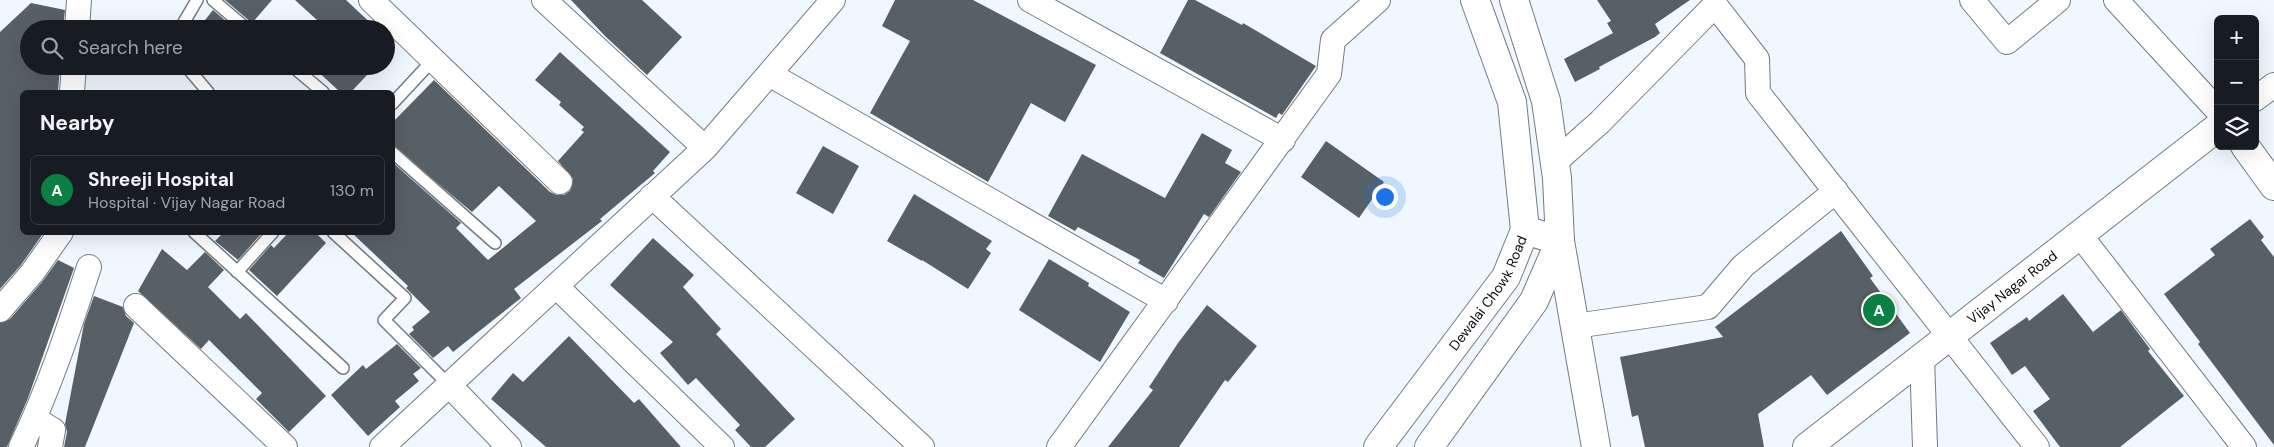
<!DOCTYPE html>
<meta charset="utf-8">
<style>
:root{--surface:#171b24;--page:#242831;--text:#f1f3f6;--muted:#9ea1a6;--line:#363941;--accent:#0b8043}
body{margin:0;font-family:"DM Sans",sans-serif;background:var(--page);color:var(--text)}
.controls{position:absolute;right:15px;top:15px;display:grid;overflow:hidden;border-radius:8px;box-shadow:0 5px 20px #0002}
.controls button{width:45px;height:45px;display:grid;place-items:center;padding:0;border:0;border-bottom:1px solid var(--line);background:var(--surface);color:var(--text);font:25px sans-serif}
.you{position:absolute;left:1384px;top:196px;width:18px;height:18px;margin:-12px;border:4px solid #fff;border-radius:50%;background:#1a73e8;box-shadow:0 0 0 8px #1a73e833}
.badge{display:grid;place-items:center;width:32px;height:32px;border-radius:50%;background:var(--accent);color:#fff;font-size:16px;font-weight:700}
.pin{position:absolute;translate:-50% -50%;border:2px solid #fff;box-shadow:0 1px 5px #0006}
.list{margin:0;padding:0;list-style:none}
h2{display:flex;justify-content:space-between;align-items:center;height:65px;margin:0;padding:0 20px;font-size:21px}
h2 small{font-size:16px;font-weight:400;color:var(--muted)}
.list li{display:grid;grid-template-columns:32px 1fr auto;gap:15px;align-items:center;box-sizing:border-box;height:70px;margin:0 10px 10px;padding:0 10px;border:1px solid var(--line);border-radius:8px}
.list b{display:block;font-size:19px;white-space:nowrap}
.list p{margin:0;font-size:16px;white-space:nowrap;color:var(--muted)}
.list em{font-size:16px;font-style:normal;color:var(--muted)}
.icon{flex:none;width:28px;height:28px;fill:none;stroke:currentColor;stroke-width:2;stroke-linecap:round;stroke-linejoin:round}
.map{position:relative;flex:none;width:2274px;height:447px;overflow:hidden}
.search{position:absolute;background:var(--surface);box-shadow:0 5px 20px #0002;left:20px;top:20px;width:375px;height:55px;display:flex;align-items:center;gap:12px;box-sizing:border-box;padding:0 18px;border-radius:28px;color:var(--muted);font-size:19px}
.panel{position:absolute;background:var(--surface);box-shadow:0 5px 20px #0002;left:20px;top:90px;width:375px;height:145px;border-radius:8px}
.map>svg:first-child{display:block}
.building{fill:#586067}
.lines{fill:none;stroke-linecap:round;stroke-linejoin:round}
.service-casing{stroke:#737b82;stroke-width:14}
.minor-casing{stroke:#737b82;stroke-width:26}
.tertiary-casing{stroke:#737b82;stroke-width:30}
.secondary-casing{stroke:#737b82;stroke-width:30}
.service{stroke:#fff;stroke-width:11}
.minor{stroke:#fff;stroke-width:24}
.tertiary{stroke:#fff;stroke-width:28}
.secondary{stroke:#fff;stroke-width:28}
.labels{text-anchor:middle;stroke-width:5;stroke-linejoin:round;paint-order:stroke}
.street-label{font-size:14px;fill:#090c0e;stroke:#fff}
</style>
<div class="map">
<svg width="2274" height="447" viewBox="0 0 2274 447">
<rect width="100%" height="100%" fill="#f0f7fe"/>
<path class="building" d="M225,0H272L252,23Z
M295,0H346L377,29H309L317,20Z
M571,0H642L682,37L647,75L605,36Z
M895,0H973L1096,65L1065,122L1031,103L988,182L870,113L910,41L882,26Z
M1188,0H1195L1242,25L1243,23L1316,66L1282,115L1279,113L1276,118L1160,53Z
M1597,0H1690L1655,24L1660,33L1655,37L1599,67L1600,69L1575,82L1564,59L1613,33L1607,23L1611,21Z
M31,3L65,10L63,29H29V66H60L58,92H22V232H44L21,265L0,289V32Z
M213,10L235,29H198Z
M560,52L670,152L653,171L655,173L600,219L602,221L514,289L521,298L453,352L448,346L433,358L409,334L414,330L412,327L430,312L406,288L408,286L351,232H392V162L461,223L456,228L488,260L536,221L499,186L472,212L392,145V123L434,80L550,192L557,195H564L570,191L573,179L558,161L584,132L581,130L584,127L559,105L561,102L535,80Z
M312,66H370L365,72L368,74L351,92H340Z
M1202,133L1232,150L1225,163L1241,172L1209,217L1204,214L1164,278L1138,263L1140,260L1078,227L1075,231L1048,216L1082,154L1165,198Z
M1326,141L1384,182L1359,218L1301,177Z
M823,146L859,166L833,214L796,193Z
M914,194L992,241L986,249L991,253L968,289L922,260V261L887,241Z
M2250,219L2264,237L2261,240L2274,257V445L2198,344L2200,342L2164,294L2215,255L2210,249Z
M1841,231L1873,276L1870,278L1910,333L1827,395L1811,375L1758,414L1764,447H1645L1638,415L1632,417L1620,357L1723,337L1715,327Z
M224,232H258L260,235L238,260L215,241Z
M289,232H315L326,243L277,296L249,270L271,245L274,248Z
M653,238L694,275L683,287L721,329L716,334L795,419L765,447H751L735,430L740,425L696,378L688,385L660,353L673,342L610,285Z
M162,249L187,270L205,252L224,270L208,287L240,319L246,313L326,396L289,432L256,399L262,393L209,340L201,349L138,291Z
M1049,259L1089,283L1088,286L1130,312L1100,362L1019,310Z
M58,260L74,268L28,398L7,447H0V323L10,319L42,282Z
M2063,294L2093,332L2121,310L2150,349L2148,351L2184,396L2120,447H2060L2033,411L2050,399L2025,366L2012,375L1990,343L2027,317L2029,321Z
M94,296L123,307L126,316L134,323L85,447H64L67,432L65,424L84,324Z
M1207,305L1257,346L1228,382L1225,380L1179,447H1108L1153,390L1149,387L1178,343Z
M569,336L634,403L639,399L681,447H546L491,399L513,373L523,382Z
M397,344L421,368L413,374L419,381L395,401L400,407L368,436L331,395L363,365L366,369Z"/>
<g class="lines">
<g class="service-casing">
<path id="service" d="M213,0L247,29
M180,29L197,0
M186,66L208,92
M292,66L323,92
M392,104L433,60
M392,152L495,243
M194,232L343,368
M333,232L405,298L384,320L449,385
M237,272L273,232"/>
</g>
<g class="minor-casing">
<path id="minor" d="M371,0L560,182
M544,0L705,148
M1030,0L1283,140
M1972,0L2007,42L2058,0
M2116,0L2218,111
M77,29L79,0
M769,74L1166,301
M72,92L74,66
M2255,99L2274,85
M1555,162L1600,122L1715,5L1757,59L1758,93L2037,447
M652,196L922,447
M2080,235L2244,447
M556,286L722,447
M136,306L285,447
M0,310L32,273L61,232
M1575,326L1708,307L1743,266L1836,191
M1922,357L1925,447
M449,385L509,447
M35,419L53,430L50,447
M21,447C49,389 69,328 89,267
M382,447L705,148L833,0
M1059,447L1329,74L1333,40L1378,0"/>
</g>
<g class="tertiary-casing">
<g id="tertiary">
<path d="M2245,146L2274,186"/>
<path d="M1525,230L1560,241L1596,447"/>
<path id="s1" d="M1807,447L2218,127"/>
</g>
</g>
<g class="secondary-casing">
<g id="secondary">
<path id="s2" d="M1378,447L1506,277L1525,230L1512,102L1475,0"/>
<path d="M1429,447L1534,301L1560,241L1557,178L1546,101L1514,0"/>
</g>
</g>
<use href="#service" class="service"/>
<use href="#minor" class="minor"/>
<use href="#tertiary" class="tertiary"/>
<use href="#secondary" class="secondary"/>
</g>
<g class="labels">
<g class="street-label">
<text dy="5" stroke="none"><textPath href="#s1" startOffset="260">Vijay Nagar Road</textPath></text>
<text dy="5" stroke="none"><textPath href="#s2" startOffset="190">Dewalai Chowk Road</textPath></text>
</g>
</g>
</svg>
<div class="controls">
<button>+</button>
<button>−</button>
<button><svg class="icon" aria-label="layers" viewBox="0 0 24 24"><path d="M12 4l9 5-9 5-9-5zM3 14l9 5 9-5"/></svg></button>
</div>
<div class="you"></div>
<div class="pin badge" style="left:1879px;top:310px">A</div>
<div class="search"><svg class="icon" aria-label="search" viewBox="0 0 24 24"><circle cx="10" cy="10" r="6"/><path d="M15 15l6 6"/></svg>Search here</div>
<section class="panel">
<h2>Nearby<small></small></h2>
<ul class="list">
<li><span class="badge">A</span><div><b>Shreeji Hospital</b><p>Hospital · Vijay Nagar Road</p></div><em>130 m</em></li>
</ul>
</section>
</div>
